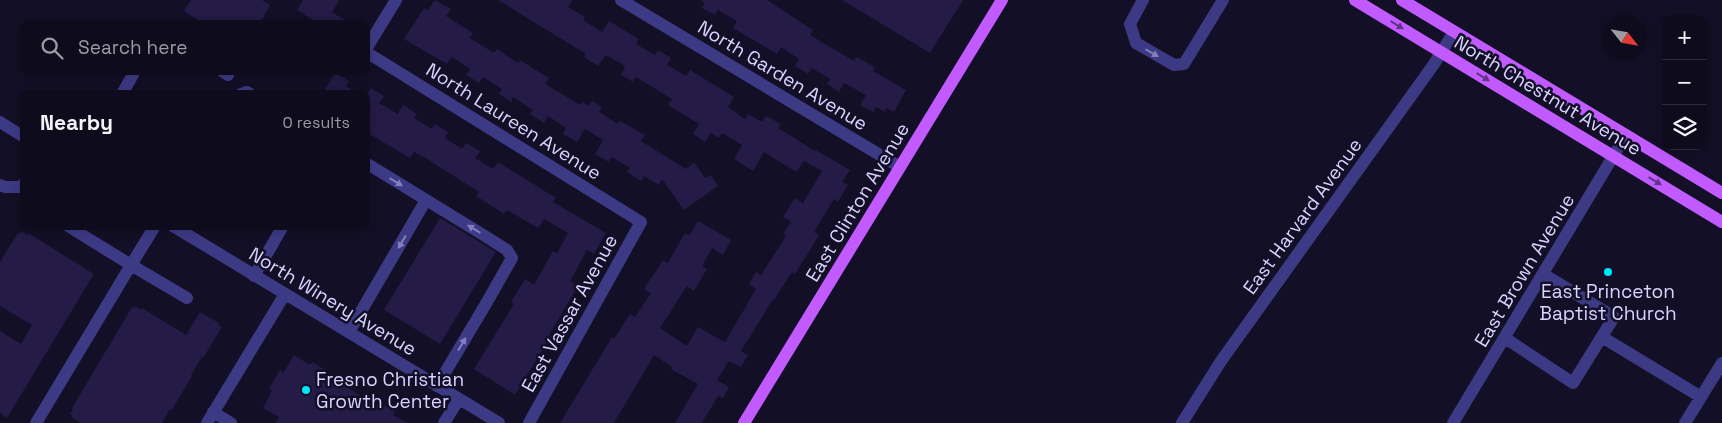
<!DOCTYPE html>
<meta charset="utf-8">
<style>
:root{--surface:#0e0b1c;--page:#1c1929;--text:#f1f3f6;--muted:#9b9ba3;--line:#2e2b3b}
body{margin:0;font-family:"Space Grotesk",sans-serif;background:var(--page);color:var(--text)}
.controls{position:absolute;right:15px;top:15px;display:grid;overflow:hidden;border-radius:10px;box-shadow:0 2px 12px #0003}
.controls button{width:45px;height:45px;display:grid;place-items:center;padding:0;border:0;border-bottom:1px solid var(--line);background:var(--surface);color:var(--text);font:25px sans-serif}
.compass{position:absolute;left:1602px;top:15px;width:45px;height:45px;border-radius:50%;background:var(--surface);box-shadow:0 2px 12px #0003;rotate:121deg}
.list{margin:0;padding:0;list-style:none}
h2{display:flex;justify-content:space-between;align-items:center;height:65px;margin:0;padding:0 20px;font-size:21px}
h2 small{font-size:16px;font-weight:400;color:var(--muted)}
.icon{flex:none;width:28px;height:28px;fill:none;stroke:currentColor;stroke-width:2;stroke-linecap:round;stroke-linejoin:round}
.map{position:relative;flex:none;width:1722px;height:423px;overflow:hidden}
.search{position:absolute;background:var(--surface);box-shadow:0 2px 12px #0003;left:20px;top:20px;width:350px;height:55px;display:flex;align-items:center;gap:12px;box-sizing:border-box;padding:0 18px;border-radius:10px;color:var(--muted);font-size:19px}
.panel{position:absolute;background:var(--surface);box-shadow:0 2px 12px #0003;left:20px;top:90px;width:350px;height:140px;border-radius:10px}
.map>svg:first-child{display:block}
.building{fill:#241b47}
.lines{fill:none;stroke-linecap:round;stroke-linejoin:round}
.minor{stroke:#3d3a85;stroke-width:12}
.major{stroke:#c25bff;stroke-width:12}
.oneway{fill:#623188}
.oneway2{fill:#837fbc}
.poi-dot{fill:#00e5ff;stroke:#130f26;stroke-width:2}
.labels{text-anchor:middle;stroke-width:5;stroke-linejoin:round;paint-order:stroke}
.street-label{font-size:19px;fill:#d9d4ff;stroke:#130f26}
.poi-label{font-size:19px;fill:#d9d4ff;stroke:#130f26}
</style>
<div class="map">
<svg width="1722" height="423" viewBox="0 0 1722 423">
<rect width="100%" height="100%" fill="#130f26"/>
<path class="building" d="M191,0H262L270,5L260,24H204L184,11Z
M303,0H339L332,12L351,24H320L297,10Z
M435,0L451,9L446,16L473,33L470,38L494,53L497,49L518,63L520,60L549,78L545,84L580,105L582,102L588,106L592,101L602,107L599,112L618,124L620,121L645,135L641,141L686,169L694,162L705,178L711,175L718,186L684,210L662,179L659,185L644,176L641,181L627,172L630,168L612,157L609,162L595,154L603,140L585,129L577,142L563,134L566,128L548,116L544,123L530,114L533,110L513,97L511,102L499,94L502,89L483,77L479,83L466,75L470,69L452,57L447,64L404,39L424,8L428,10Z
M498,0H572L568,7L585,17L583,20L602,32L609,21L639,39L636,44L655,55L658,50L671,58L667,65L686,76L690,70L734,97L728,107L745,119L748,114L762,122L766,116L781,124L778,128L815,151L816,150L850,170L842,182L848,185L838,202L834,199L814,232L819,235L795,274L792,272L774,300L773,299L741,351L748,355L741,367L729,361L717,380L729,387L723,398L718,396L702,423H675L698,384L671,369L672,367L654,355L614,423H560L612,337L614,339L630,314L635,317L651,293L644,289L663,260L668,263L685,233L689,236L698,221L731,240L723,255L712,248L702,266L707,269L694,291L687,286L660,328L687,346L698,327L725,342L756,289L749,284L756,272L761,275L786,236L783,234L791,222L783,217L795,198L803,203L822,171L804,161L796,172L764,152L753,171L734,159L742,145L722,133L719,138L711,133L705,142L693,134L699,124L668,105L672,99L636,77L633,82L621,75L625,66L606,55L598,66L584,57L586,54Z
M700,0H767L813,30L810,35L854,61L856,57L875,67L873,71L906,90L894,112L887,108L885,112L876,107L873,112L860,105L866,95L844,83L839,92L827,84L830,79L812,68L808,74L795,66L799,59L781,47L777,54L733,28L737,21L718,10L715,15L702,8L705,3Z
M842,0H963L930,53Z
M335,73L349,81L346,86L359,94H322Z
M371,88L384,96L379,103L398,114L403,105L417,114L414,118L432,129L435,124L448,132L445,138L462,149L466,143L480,151L475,158L493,169L498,162L556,198L553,202L606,233L594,254L587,250L570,281L578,286L549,335L551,336L515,395L474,369L514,304L511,302L525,279L534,285L553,251L557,253L568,233L544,219L538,228L507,210L504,214L476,196L479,192L427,159L414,152L410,158L366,132V96Z
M440,218L496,252L440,344L384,310Z
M21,231L27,235L28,233L94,274L7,418L0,413V331L21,344L32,325L0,306V262L18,233L20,234Z
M135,306L141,310L142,308L186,335L200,312L219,323L218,325L222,327L203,358L202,357L191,375L192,376L172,410L170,409L162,423H81L71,417L72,415L70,414L73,409L72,408L132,307L134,308Z
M294,355L310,365L312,362L329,372L327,375L376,405L378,402L395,412L393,415L408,423H276L279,417L263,408L272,391L269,388L280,370L283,373Z"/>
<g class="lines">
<path class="minor" d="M621,0L900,167
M1143,0L1130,24L1136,43L1174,65L1184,64L1223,0
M366,49L396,0
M366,52L641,222L529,423
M222,71L228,75
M122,94L135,71
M241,94L247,92L250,94
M0,122L24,137
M366,163L485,236L507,250L512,258L487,302L437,386
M0,185L5,187H21L24,183
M68,226L131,265L155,226
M173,226L499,423
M254,276L283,226
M349,332L426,200
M1602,337L1701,397
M1505,338L1573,383L1614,317L1543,274
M213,412L231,423
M36,423L131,265L187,298
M207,423L285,294
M444,423L459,399
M1182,423L1221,361L1434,64L1454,32
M1453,423L1626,135
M1685,423L1722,363"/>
<path class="major" d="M1355,0L1722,222
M1402,0L1722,193
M744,423L1002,0"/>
</g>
<defs><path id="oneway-solid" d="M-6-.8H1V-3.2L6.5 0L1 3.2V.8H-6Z" transform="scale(1.25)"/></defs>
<g class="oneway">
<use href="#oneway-solid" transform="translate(1397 25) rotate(31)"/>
<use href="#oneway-solid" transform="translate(1483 77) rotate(31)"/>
<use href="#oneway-solid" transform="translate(1655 181) rotate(31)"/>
</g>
<g class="oneway2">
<use href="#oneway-solid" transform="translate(1152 53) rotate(30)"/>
<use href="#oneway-solid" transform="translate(396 182) rotate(31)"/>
<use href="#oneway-solid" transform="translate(474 229) rotate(-149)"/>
<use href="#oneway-solid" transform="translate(402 242) rotate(121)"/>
<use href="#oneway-solid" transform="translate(462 344) rotate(-59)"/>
</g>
<g class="poi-dot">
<circle cx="1608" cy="272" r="5"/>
<circle cx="306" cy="390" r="5"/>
</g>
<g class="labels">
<g class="street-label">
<text transform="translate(783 75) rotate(31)" y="7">North Garden Avenue</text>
<text transform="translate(1548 95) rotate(31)" y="7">North Chestnut Avenue</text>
<text transform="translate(514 121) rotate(32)" y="7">North Laureen Avenue</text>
<text transform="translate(857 202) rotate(-59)" y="7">East Clinton Avenue</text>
<text transform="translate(1302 216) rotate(-54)" y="7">East Harvard Avenue</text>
<text transform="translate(1524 270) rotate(-59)" y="7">East Brown Avenue</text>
<text transform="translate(333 301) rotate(31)" y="7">North Winery Avenue</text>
<text transform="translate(569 313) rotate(-61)" y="7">East Vassar Avenue</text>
</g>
<g class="poi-label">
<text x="1608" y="298">East Princeton<tspan x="1608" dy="22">Baptist Church</tspan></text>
<text x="316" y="386" text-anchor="start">Fresno Christian<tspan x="316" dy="22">Growth Center</tspan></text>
</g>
</g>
</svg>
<div class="controls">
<button>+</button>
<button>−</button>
<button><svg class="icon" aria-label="layers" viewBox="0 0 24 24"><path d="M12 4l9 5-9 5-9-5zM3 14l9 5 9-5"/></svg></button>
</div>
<svg class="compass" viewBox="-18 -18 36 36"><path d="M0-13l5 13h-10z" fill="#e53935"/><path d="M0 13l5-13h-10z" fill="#9b9ba3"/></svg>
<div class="search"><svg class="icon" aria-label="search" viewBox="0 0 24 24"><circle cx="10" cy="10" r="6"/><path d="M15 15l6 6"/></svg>Search here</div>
<section class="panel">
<h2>Nearby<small>0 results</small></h2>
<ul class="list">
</ul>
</section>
</div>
